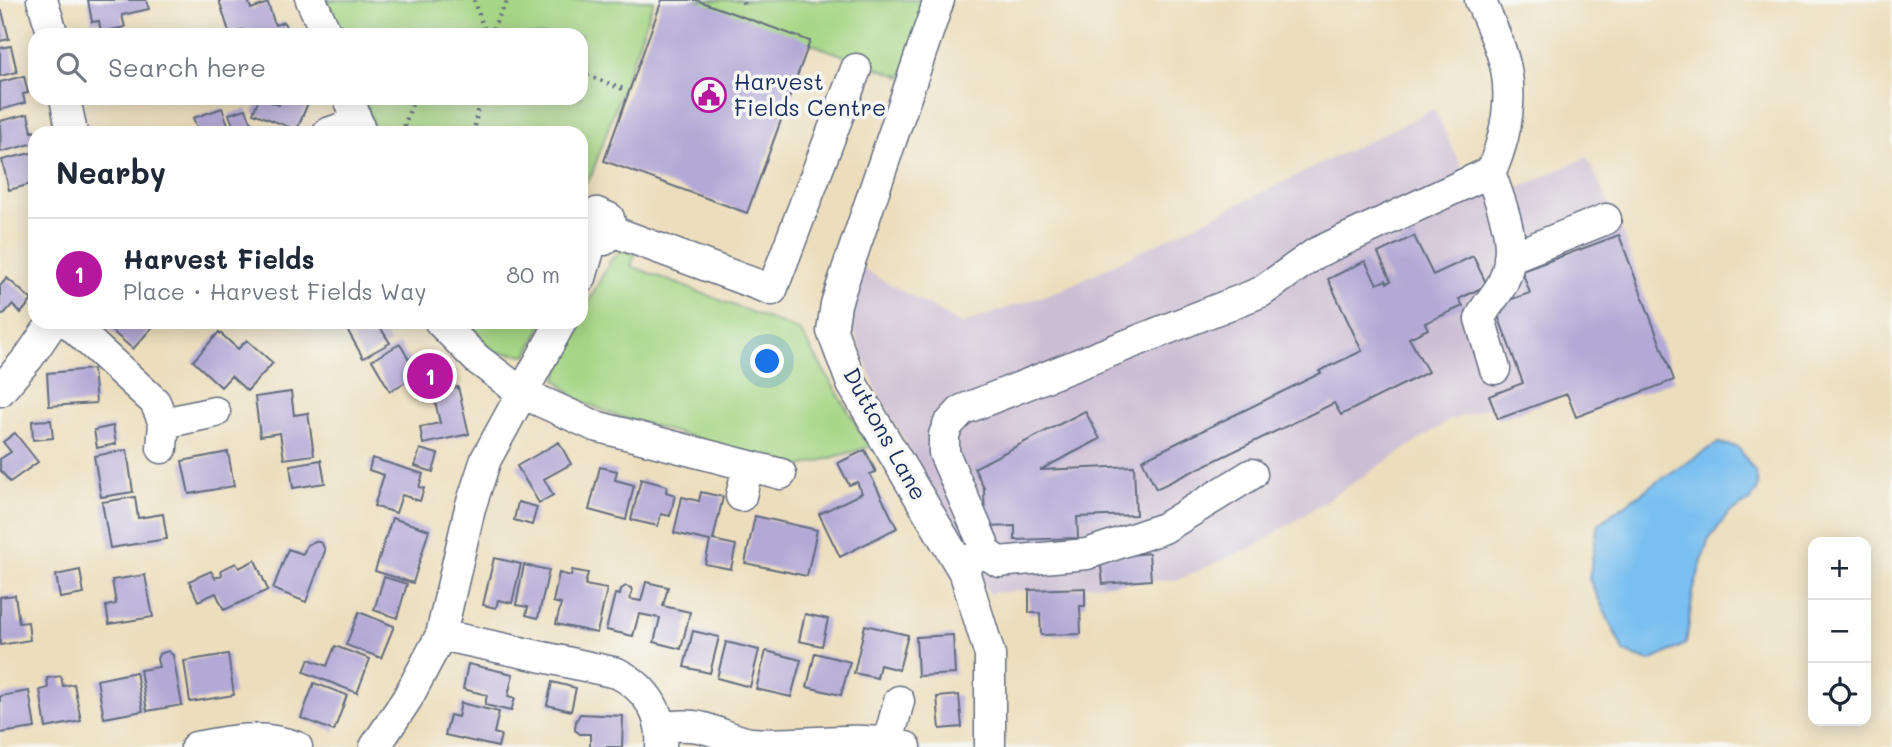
<!DOCTYPE html>
<meta charset="utf-8">
<style>
:root{--surface:#fff;--page:#f2f2f3;--text:#1f2937;--muted:#747a83;--line:#e0e1e3;--accent:#b5179e}
body{margin:0;font-family:Mali,sans-serif;background:var(--page);color:var(--text)}
.controls{position:absolute;right:21px;bottom:21px;display:grid;overflow:hidden;border-radius:14px;box-shadow:0 4px 18px #0003}
.controls button{width:63px;height:63px;display:grid;place-items:center;padding:0;border:0;border-bottom:2px solid var(--line);background:var(--surface);color:var(--text);font:35px sans-serif}
.you{position:absolute;left:768px;top:362px;width:24px;height:24px;margin:-18px;border:5px solid #fff;border-radius:50%;background:#1a73e8;box-shadow:0 0 0 10px #1a73e833}
.badge{display:grid;place-items:center;width:46px;height:46px;border-radius:50%;background:var(--accent);color:#fff;font-size:23px;font-weight:700}
.pin{position:absolute;translate:-50% -50%;border:4px solid #fff;box-shadow:0 2px 7px #0006}
.list{margin:0;padding:0;list-style:none}
h2{display:flex;justify-content:space-between;align-items:center;height:91px;margin:0;padding:0 28px;font-size:30px}
h2 small{font-size:23px;font-weight:400;color:var(--muted)}
.list li{display:grid;grid-template-columns:46px 1fr auto;gap:21px;align-items:center;box-sizing:border-box;height:112px;padding:0 28px;border-top:2px solid var(--line)}
.list b{display:block;font-size:26px;white-space:nowrap}
.list p{margin:0;font-size:23px;white-space:nowrap;color:var(--muted)}
.list em{font-size:23px;font-style:normal;color:var(--muted)}
.icon{flex:none;width:38px;height:38px;fill:none;stroke:currentColor;stroke-width:2;stroke-linecap:round;stroke-linejoin:round}
.map{position:relative;flex:none;width:1892px;height:747px;overflow:hidden}
.search{position:absolute;background:var(--surface);box-shadow:0 4px 18px #0003;left:28px;top:28px;width:560px;height:77px;display:flex;align-items:center;gap:18px;box-sizing:border-box;padding:0 24px;border-radius:21px;color:var(--muted);font-size:26px}
.panel{position:absolute;background:var(--surface);box-shadow:0 4px 18px #0003;left:28px;top:126px;width:560px;height:203px;border-radius:21px}
.map>svg:first-child{display:block}
.industrial{fill:#ccbed3}
.green{fill:#a6d685;stroke:#608272;stroke-width:2}
.water{fill:#79bff0;stroke:#4a77a7;stroke-width:2}
.building{fill:#b3a9d6}
.lines{fill:none;stroke-linecap:round;stroke-linejoin:round}
.minor-casing{stroke:#646c7f;stroke-width:33}
.path{stroke:#646c7f;stroke-width:4.5;stroke-dasharray:2 5;stroke-linecap:butt}
.minor{stroke:#fff;stroke-width:30}
.labels{text-anchor:middle;stroke-width:7;stroke-linejoin:round;paint-order:stroke}
.poi-label{font-size:23px;fill:#1b2f5e;stroke:#f6f6f2;text-anchor:start}
.street-label{font-size:23px;fill:#1b2f5e;stroke:#f6f6f2}
</style>
<div class="map">
<svg width="1892" height="747" viewBox="0 0 1892 747">
<rect width="100%" height="100%" fill="#f6f6f2"/>
<filter id="ink" filterUnits="userSpaceOnUse"><feTurbulence type="fractalNoise" baseFrequency=".0143" numOctaves="2"/><feDisplacementMap in="SourceGraphic" scale="14" xChannelSelector="R" yChannelSelector="G"/><feConvolveMatrix kernelMatrix="1 2 1 2 8 2 1 2 1" color-interpolation-filters="sRGB"/></filter>
<filter id="wash" filterUnits="userSpaceOnUse"><feTurbulence type="fractalNoise" baseFrequency=".00686" numOctaves="4" result="noise"/><feDisplacementMap in="SourceGraphic" scale="28" xChannelSelector="R" yChannelSelector="G"/><feGaussianBlur stdDeviation="1.57" result="paint"/><feColorMatrix in="noise" values="0 0 0 0 0 0 0 0 0 0 0 0 0 0 0 0 0 1.4 0 .05"/><feComposite in="paint" operator="in"/></filter>
<g filter="url(#wash)">
<rect width="100%" height="100%" fill="#ecdebc"/>
<path class="industrial" d="M1434,109L1464,172L1495,166L1516,189L1587,157L1622,231L1674,380L1576,417L1567,394L1498,419L1493,406L1450,420L1259,544L1179,579L989,593L878,393L847,314L863,269L961,324L1063,289Z"/>
<path class="green" d="M327,0H654L591,176L581,188V133H376L364,98H581V35H343Z
M691,0H930L902,77Z
M620,251L636,252L631,266L800,331L870,447L798,467L617,416L576,399L556,379L575,327L578,322H581V317L610,261Z
M465,322H544L527,355L493,352Z"/>
<path class="water" d="M1718,443L1738,447L1756,473L1758,488L1751,500L1728,514L1708,541L1693,592L1686,644L1650,661L1624,652L1589,579L1598,524L1661,479Z"/>
<g id="blocks">
<path class="building" d="M88,0H146L149,9L122,15L125,27L101,32L99,21L92,22Z
M219,0H248L251,9L268,3L275,25L284,22L289,35H243L242,30L230,35Z
M662,0H696L810,41L747,213L604,161Z
M0,11H2L9,39L0,41Z
M11,46L17,72L0,76V48Z
M24,76L28,93L23,94L25,103L0,110V82Z
M259,98L279,105L282,98H310L297,130L253,113Z
M222,108L231,133H199L193,118Z
M246,109L253,127L236,133L229,114Z
M28,114L32,132L39,130L40,133H35V143L1,152L0,121Z
M35,152V183L9,190L2,160Z
M1619,235L1674,380L1576,417L1567,394L1498,419L1489,396L1523,383L1494,305L1530,293L1522,271Z
M1414,236L1433,275L1473,256L1487,285L1459,299L1463,306L1425,323L1428,329L1409,338L1428,372L1341,415L1334,403L1156,489L1142,460L1321,373L1319,371L1362,351L1328,279L1365,261L1377,284L1386,280L1387,283L1391,281L1378,253Z
M7,278L32,300L21,313L12,305L3,315L0,312V286Z
M110,322H157L133,349L106,326Z
M343,322H389L380,327L390,343L363,358Z
M219,332L238,349L247,340L273,363L247,391L231,376L221,387L193,361Z
M400,344L409,360L418,355L427,370L390,391L372,360Z
M434,368L439,378L428,384L422,374Z
M93,369L96,403L49,406L47,373Z
M458,387L469,434L423,444L420,427L440,423L433,392Z
M291,392L294,415L308,413L314,455L284,459L280,433L260,436L255,397Z
M1085,411L1100,439L1040,470L1134,466L1136,515L1077,517L1078,538L1015,540V526L985,527L984,488L974,468Z
M51,420L53,438L33,440L32,421Z
M113,426L116,444L97,448L94,430Z
M15,433L38,462L10,482L0,470V459L11,452L3,442Z
M559,442L571,464L544,479L553,495L539,503L517,466Z
M420,449L438,454L433,472L415,466Z
M127,450L133,492L101,497L94,456Z
M865,450L876,472L870,474L897,528L840,557L819,514L862,493L857,482L849,485L838,463Z
M228,452L234,486L189,494L182,461Z
M372,458L423,474L419,487L424,488L420,501L402,495L396,513L374,506L384,475L369,470Z
M321,460L325,483L293,488L290,465Z
M600,467L617,471L615,480L634,485L626,520L589,510Z
M641,479L667,486L666,492L675,495L670,516L661,514L658,526L631,520Z
M701,492L723,497L713,540L736,545L731,569L705,564L710,541L674,533L682,497L699,501Z
M135,497L138,518L163,514L167,539L110,548L102,502Z
M518,502L537,507L532,525L514,520Z
M755,516L817,530L807,576L745,563Z
M392,518L429,530L413,583L375,571Z
M315,541L322,543L325,551L306,602L273,589L288,549L303,554L307,545Z
M1149,553L1151,580L1103,584L1100,558Z
M494,558L521,564L512,603L498,600L496,608L483,605Z
M255,560L268,590L224,610L216,593L198,601L189,581L211,571L215,578L222,575L221,570L236,563L239,568Z
M524,565L549,570L538,618L526,615L528,607L516,605Z
M80,570L84,594L60,598L56,575Z
M572,570L588,573L585,585L607,589L597,633L556,624L561,604L553,602L559,573L571,576Z
M145,575L153,617L109,624L106,606L116,604L112,580Z
M384,577L407,584L397,618L374,610Z
M646,582L668,587L663,606L690,612L681,649L654,642L660,618L639,614L633,636L606,630L615,594L620,595L621,589L626,586L631,588L632,591L630,599L641,601Z
M1085,588V606H1080L1081,634L1041,635L1040,613H1029V590Z
M15,595L19,623L28,622L30,640L0,645V597Z
M359,612L394,626L381,658L346,645Z
M805,614L828,619L822,646L799,641Z
M865,625L908,635L899,670L880,665L877,678L854,673Z
M693,631L719,637L710,673L684,667Z
M953,635L955,674L918,676L916,637Z
M726,642L759,650L750,687L717,678Z
M335,646L370,659L357,693L304,672L309,659L327,666Z
M168,651L173,655L182,705L147,711L140,670L159,667L157,659L159,654Z
M766,651L801,660L791,697L756,689Z
M815,653L850,662L841,695L807,687Z
M228,654L234,695L190,702L184,661Z
M468,664L513,674L508,696L515,698L511,711L485,705L487,695L463,689Z
M136,672L143,711L104,718L97,680Z
M61,676L63,686L74,684L81,721L46,728L40,690L48,688L47,678Z
M552,682L576,688L571,711L547,705Z
M314,683L347,695L334,731L301,718Z
M29,691L35,728L0,733V696Z
M959,695L962,727L940,729L937,697Z
M461,703L499,712L494,733L501,735L498,747L445,735L450,715L458,717Z
M580,714L623,716L622,747H590V734H580L575,730L576,721Z"/>
</g>
</g>
<g filter="url(#ink)">
<use href="#blocks" fill-opacity="0" stroke="#646c7f" stroke-width="2"/>
<g class="lines">
<g class="minor-casing">
<path id="minor" d="M42,0L53,35
M311,0L327,35
M939,0L846,273L836,304L832,331L852,384L965,574L990,655V747
M65,98L72,133
M349,98L361,133
M328,133L358,123
M1490,172C1502,208 1520,245 1503,282C1497,296 1485,305 1480,319L1495,369
M597,213L609,218L612,231L604,240H592L586,233V221Z
M612,231L772,290L856,69
M1509,258L1606,219
M581,278L592,240
M68,322L155,402L164,423
M440,322L477,359L522,393L595,426L781,474
M0,391L29,357L53,322
M162,448L164,423L215,412
M741,496L748,466
M982,551L999,562L1087,554L1164,528L1252,474
M960,565C971,560 981,557 983,543L944,453V435L948,425L962,410L1261,292L1316,253L1490,172C1497,161 1499,150 1503,137C1517,78 1503,53 1480,0
M441,635L617,673C646,687 664,715 661,747
M662,727C678,725 694,724 710,730C723,734 737,741 751,743C803,747 855,733 906,747
M888,742L899,701
M196,747C231,740 263,734 297,747
M375,747L407,699L441,635L470,508L486,459L561,322"/>
</g>
<path class="path" d="M474,0L486,35
M743,4L744,0
M489,35L508,0
M581,73L626,90
M402,133L414,98
M474,133L479,98"/>
<use href="#minor" class="minor"/>
</g>
</g>
<defs>
<g id="civic-ring" transform="scale(1.75)"><circle r="9.5" fill="#f6f6f2" stroke="#b5179e" stroke-width="1.5"/><path d="M-.6-6.5H3V-4.5H.6V-3L4-1V1h2V6H-6V1h2V-1L-.6-3ZM-1.2 2.5V6h2.4V2.5Z" fill="#b5179e"/></g>
</defs>
<g fill-rule="evenodd">
<use href="#civic-ring" x="709" y="95"/>
</g>
<g class="labels">
<g class="poi-label">
<text x="734" y="90">Harvest<tspan x="734" dy="26">Fields Centre</tspan></text>
</g>
<g class="street-label">
<text transform="translate(885 434) rotate(61)" y="8">Duttons Lane</text>
</g>
</g>
</svg>
<div class="controls">
<button>+</button>
<button>−</button>
<button><svg class="icon" aria-label="locate" viewBox="0 0 24 24"><circle cx="12" cy="12" r="6"/><path d="M12 2v4M12 18v4M2 12h4M18 12h4"/></svg></button>
</div>
<div class="you"></div>
<div class="pin badge" style="left:430px;top:376px">1</div>
<div class="search"><svg class="icon" aria-label="search" viewBox="0 0 24 24"><circle cx="10" cy="10" r="6"/><path d="M15 15l6 6"/></svg>Search here</div>
<section class="panel">
<h2>Nearby<small></small></h2>
<ul class="list">
<li><span class="badge">1</span><div><b>Harvest Fields</b><p>Place · Harvest Fields Way</p></div><em>80 m</em></li>
</ul>
</section>
</div>
